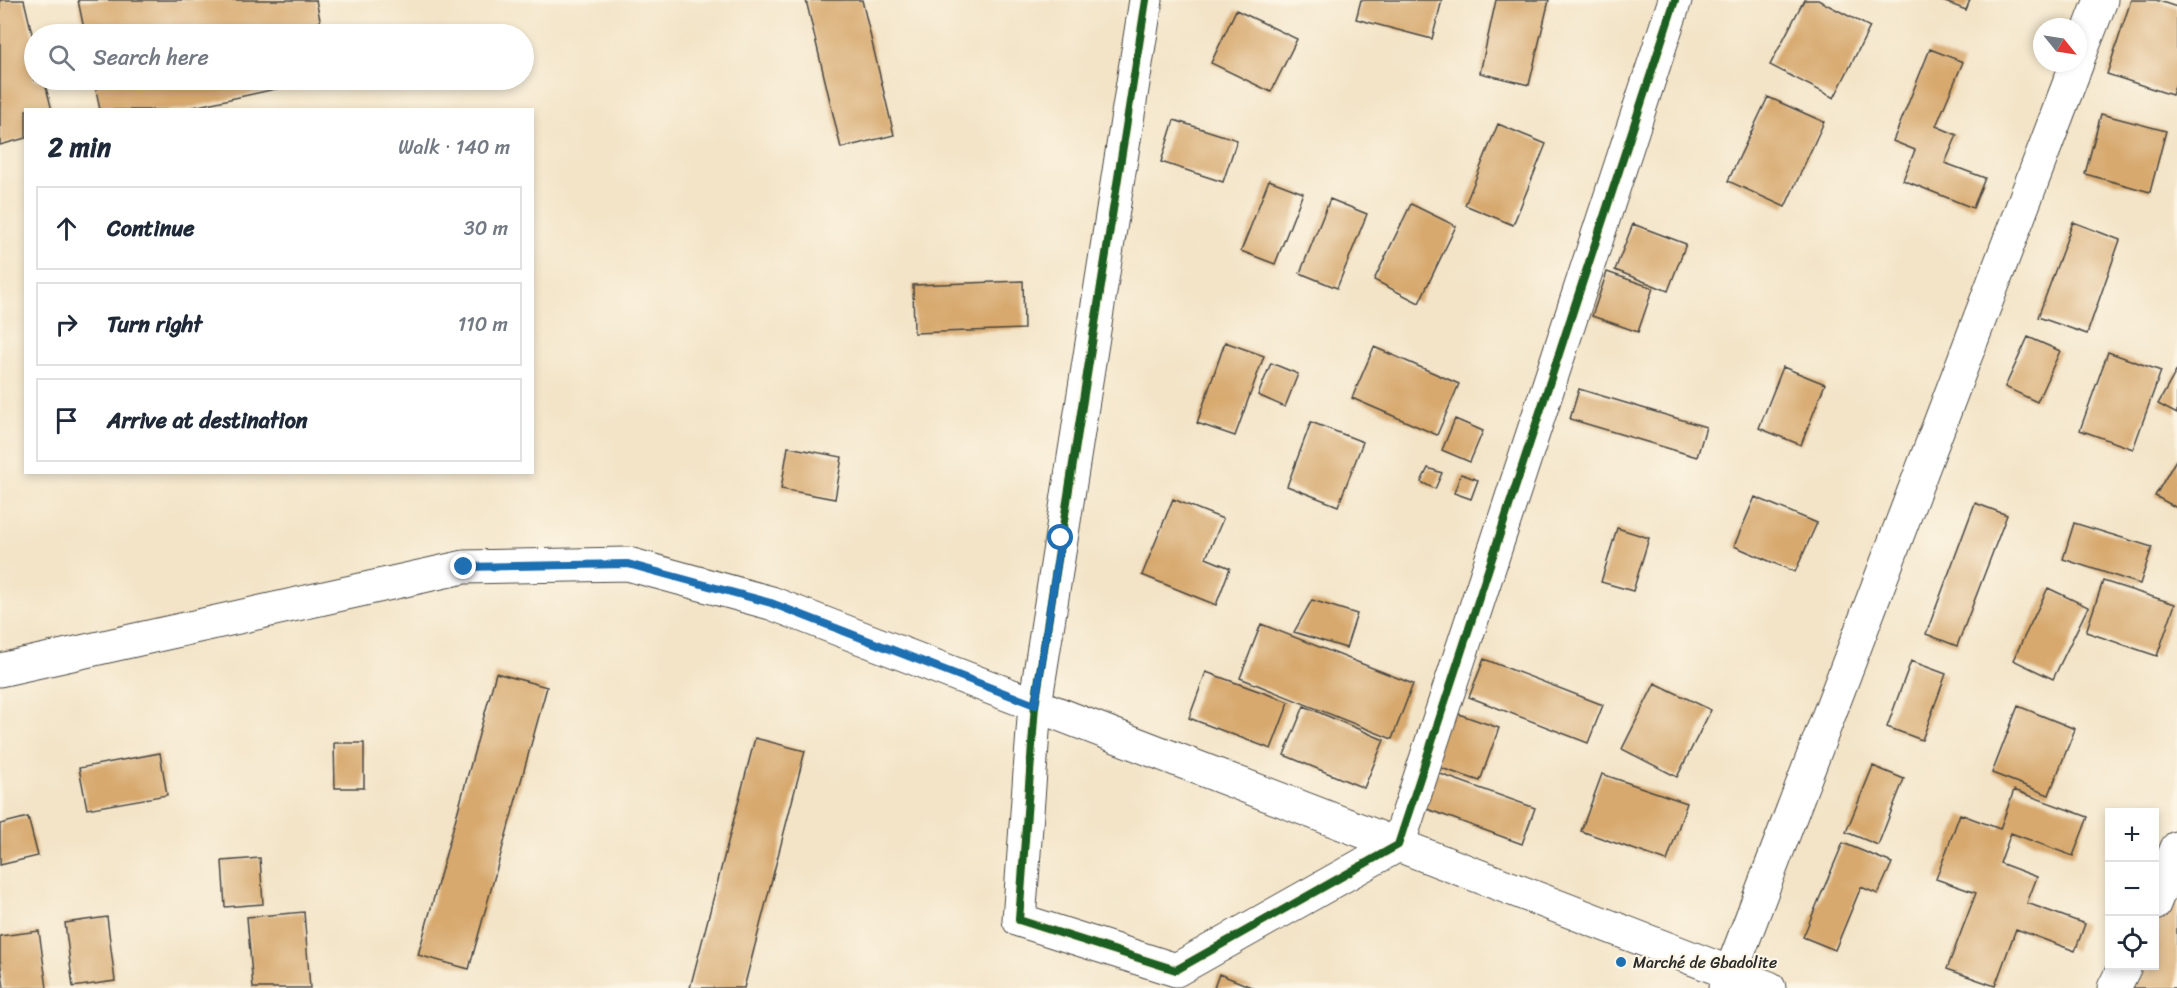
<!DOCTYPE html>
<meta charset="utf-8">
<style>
:root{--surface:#fff;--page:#f6f6f7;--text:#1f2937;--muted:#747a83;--line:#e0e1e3}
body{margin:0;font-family:Sriracha,sans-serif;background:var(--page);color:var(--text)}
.controls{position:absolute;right:18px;bottom:18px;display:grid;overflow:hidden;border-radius:0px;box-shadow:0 3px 9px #0003}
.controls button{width:54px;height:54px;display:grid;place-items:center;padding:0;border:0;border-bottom:2px solid var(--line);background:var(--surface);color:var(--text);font:30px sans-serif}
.compass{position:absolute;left:2033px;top:18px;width:54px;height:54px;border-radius:50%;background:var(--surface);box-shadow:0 3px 9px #0003;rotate:120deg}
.stop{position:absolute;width:18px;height:18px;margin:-14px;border:4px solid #1f6fb2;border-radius:50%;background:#fff}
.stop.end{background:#1f6fb2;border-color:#fff;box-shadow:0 2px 6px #0008}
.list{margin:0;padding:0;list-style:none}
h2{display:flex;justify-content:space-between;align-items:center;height:78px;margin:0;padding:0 24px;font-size:26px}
h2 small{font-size:20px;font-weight:400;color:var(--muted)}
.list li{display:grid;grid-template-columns:39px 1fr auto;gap:18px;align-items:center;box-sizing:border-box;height:84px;margin:0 12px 12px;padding:0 12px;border:2px solid var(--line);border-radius:0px}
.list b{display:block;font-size:22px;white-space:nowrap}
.list em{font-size:20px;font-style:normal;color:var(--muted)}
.icon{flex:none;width:33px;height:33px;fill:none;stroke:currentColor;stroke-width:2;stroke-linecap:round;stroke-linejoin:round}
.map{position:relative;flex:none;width:2177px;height:988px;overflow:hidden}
.search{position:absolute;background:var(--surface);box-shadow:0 3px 9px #0003;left:24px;top:24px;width:510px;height:66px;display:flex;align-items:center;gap:15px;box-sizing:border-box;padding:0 21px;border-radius:33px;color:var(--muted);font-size:22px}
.panel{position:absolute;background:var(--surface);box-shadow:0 3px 9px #0003;left:24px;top:108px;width:510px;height:366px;border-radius:0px}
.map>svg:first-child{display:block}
.building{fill:#d7a96e}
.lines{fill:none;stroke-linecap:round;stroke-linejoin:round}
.street-casing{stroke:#494742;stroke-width:35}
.street{stroke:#fff;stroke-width:33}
.cycleway-casing{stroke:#fcf5e5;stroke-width:11}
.cycleway{stroke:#1b5e20;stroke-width:8}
.route{stroke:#1f6fb2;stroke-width:8}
.poi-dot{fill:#1f6fb2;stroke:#fcf5e5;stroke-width:2}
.labels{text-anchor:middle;stroke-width:4.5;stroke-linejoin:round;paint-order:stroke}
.poi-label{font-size:16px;fill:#2b2b2b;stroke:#fcf5e5;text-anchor:start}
</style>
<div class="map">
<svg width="2177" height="988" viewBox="0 0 2177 988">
<rect width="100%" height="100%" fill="#fcf5e5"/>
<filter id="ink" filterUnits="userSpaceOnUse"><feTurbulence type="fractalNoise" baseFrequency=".0167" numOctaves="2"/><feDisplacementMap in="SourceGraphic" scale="12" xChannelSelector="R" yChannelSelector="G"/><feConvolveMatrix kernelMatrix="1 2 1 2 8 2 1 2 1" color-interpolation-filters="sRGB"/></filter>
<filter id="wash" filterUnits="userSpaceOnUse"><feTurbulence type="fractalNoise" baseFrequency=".008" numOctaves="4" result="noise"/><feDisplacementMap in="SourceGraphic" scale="24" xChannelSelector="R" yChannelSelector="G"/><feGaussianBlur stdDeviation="1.35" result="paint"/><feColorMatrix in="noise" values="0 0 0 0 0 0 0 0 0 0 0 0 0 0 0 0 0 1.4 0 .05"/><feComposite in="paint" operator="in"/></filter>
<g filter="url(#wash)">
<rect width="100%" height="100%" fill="#f3e4c7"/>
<g id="blocks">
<path class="building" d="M0,0H24L34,42V80H44L52,110H26V138L0,145Z
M78,0H316L323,34H85Z
M806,0H862L894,135L841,148Z
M1361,0H1442L1432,39L1356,19Z
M1496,0H1549L1529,85L1480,73Z
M1804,0H1818L1870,27L1834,98L1770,65Z
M1940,0H1970L1966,10Z
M2131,0H2156L2177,7V80L2172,95L2107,74Z
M1236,10L1297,39L1271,92L1211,63Z
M1930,49L1963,62L1936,126L1957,135L1945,163L1985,178L1973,208L1903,180L1915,150L1893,141Z
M94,80H316L180,110H100Z
M1768,97L1824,122L1785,207L1728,181Z
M2101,114L2166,131L2150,192L2085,174Z
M1174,120L1237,140L1223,182L1161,162Z
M1498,124L1546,144L1513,225L1465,205Z
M1269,180L1303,193L1275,264L1241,251Z
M1330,199L1367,214L1337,288L1300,273Z
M1411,204L1456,226L1419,303L1374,280Z
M2073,222L2120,240L2087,334L2038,317Z
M1633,224L1686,244L1668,291L1615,270Z
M1607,272L1653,288L1638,332L1592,316Z
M1023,281L1024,329L914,333L913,285Z
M2028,337L2060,351L2037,402L2005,387Z
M1225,342L1264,356L1235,436L1197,423Z
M1374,347L1459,384L1437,435L1352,398Z
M2108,352L2161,371L2133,449L2080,430Z
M1271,363L1298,374L1285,407L1258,395Z
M1783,367L1825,384L1801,445L1759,428Z
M2177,370V414L2158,404Z
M1579,389L1706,427L1697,457L1570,419Z
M1455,419L1483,431L1470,462L1442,450Z
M1311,422L1363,442L1338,506L1287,486Z
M788,447L842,457L835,499L781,489Z
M2177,458V508L2155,496Z
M1428,468L1442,473L1435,489L1421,482Z
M1461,474L1478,480L1471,499L1454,493Z
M1755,497L1817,523L1795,572L1734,546Z
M1173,499L1223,519L1206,558L1230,568L1216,605L1142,575Z
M1975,503L2007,515L1957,646L1926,634Z
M2074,523L2152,547L2140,584L2063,559Z
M1617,528L1649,538L1633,591L1601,582Z
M2103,581L2175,604L2157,656L2086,632Z
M2048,588L2088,607L2053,679L2013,660Z
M1312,600L1357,614L1346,648L1294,632Z
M1261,624L1413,684L1392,739L1240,678Z
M1484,659L1603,705L1588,743L1469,697Z
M1911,661L1946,674L1922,740L1887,727Z
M1206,672L1289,702L1271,749L1189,718Z
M496,673L547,687L469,969L418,955Z
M1655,683L1711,710L1677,777L1622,749Z
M1304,706L1384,740L1364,788L1284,755Z
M2018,706L2075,729L2049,795L1992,773Z
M1450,711L1499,728L1480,781L1432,765Z
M755,738L805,751L744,988H690Z
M334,743H364V788H335Z
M160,753L167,795L87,809L79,768Z
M1873,766L1904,779L1878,845L1846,832Z
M1432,771L1535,808L1522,844L1419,806Z
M1602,774L1687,803L1667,861L1581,831Z
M2014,790L2088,817L2073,856L2011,833L2000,863L2037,877L2027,903L2085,924L2075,951L2016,929L1995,986L1947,969L1976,893L1936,879L1960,814L2000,829Z
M28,817L38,856L0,865V824Z
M1843,843L1892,863L1878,894L1861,887L1835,950L1803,937Z
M260,858L263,904L225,907L222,861Z
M2174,867L2177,868V988H2133L2140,966H2154V924Z
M304,912L310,988H253L247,917Z
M107,917L115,981L73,987L65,923Z
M39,931L47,988H4L0,959V936Z
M1219,974L1254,988H1214Z"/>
</g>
</g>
<g filter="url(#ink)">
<use href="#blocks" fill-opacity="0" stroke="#494742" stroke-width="1.5"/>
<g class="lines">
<g class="street-casing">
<path id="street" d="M1146,0L1035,705L1019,920L1176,970L1398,845L1675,0
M2078,59L2101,0
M0,670L464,567L628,564L771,603L1769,988
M2154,904L2177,848
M1725,988L2077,63
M2114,988L2125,966"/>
</g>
<use href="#street" class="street"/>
<g class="cycleway-casing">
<path id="cycleway" d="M1146,0L1035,705L1019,920L1176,970L1398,845L1675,0"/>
</g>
<use href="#cycleway" class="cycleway"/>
</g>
</g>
<g class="lines" filter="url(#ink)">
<path class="route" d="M464,567L628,564L771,603L1035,705L1061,538"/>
</g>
<circle class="poi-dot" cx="1621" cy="962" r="6"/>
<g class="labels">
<g class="poi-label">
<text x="1633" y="968">Marché de Gbadolite</text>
</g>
</g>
</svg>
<div class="controls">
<button>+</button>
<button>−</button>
<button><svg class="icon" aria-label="locate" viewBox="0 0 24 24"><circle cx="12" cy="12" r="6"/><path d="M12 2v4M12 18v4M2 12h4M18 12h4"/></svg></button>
</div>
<svg class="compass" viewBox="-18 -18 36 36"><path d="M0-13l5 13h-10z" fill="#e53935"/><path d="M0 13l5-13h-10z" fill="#747a83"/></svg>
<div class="stop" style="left:1061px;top:538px"></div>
<div class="stop end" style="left:464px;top:567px"></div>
<div class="search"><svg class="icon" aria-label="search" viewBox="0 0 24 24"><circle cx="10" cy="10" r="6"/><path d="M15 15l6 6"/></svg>Search here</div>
<section class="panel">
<h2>2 min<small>Walk · 140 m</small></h2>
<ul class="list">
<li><svg class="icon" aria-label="ahead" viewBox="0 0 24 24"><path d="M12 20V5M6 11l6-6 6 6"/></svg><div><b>Continue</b></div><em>30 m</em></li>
<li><svg class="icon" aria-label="right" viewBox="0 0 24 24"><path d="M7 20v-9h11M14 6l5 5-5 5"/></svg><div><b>Turn right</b></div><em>110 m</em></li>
<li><svg class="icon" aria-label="arrive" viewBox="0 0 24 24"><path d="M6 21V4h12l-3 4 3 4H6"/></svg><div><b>Arrive at destination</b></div></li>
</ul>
</section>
</div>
